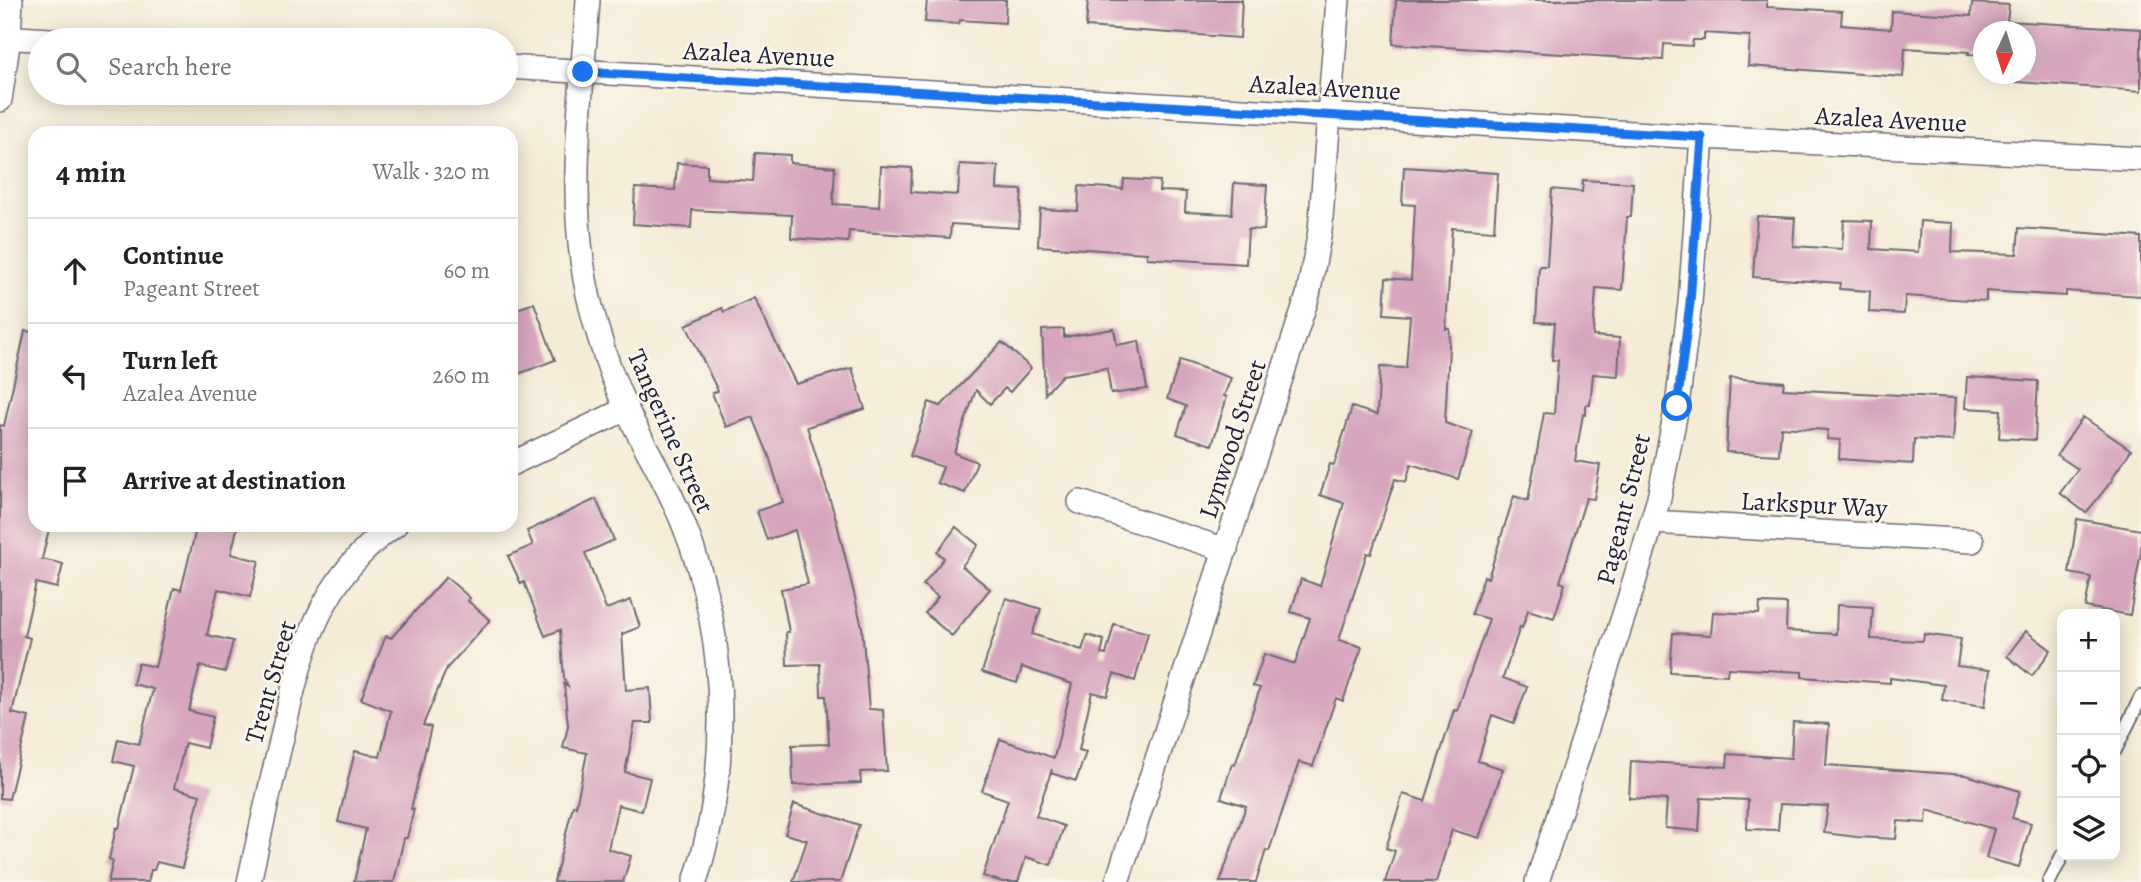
<!DOCTYPE html>
<meta charset="utf-8">
<style>
:root{--surface:#fff;--page:#f2f2f2;--text:#222;--muted:#767676;--line:#e0e0e0}
body{margin:0;font-family:Alegreya,serif;background:var(--page);color:var(--text)}
.controls{position:absolute;right:21px;bottom:21px;display:grid;overflow:hidden;border-radius:14px;box-shadow:0 4px 18px #0003}
.controls button{width:63px;height:63px;display:grid;place-items:center;padding:0;border:0;border-bottom:2px solid var(--line);background:var(--surface);color:var(--text);font:35px sans-serif}
.compass{position:absolute;left:1973px;top:21px;width:63px;height:63px;border-radius:50%;background:var(--surface);box-shadow:0 4px 18px #0003;rotate:184deg}
.stop{position:absolute;width:21px;height:21px;margin:-16px;border:5px solid #1a73e8;border-radius:50%;background:#fff}
.stop.end{background:#1a73e8;border-color:#fff;box-shadow:0 2px 7px #0008}
.list{margin:0;padding:0;list-style:none}
h2{display:flex;justify-content:space-between;align-items:center;height:91px;margin:0;padding:0 28px;font-size:30px}
h2 small{font-size:23px;font-weight:400;color:var(--muted)}
.list li{display:grid;grid-template-columns:46px 1fr auto;gap:21px;align-items:center;box-sizing:border-box;height:105px;padding:0 28px;border-top:2px solid var(--line)}
.list b{display:block;font-size:26px;white-space:nowrap}
.list p{margin:0;font-size:23px;white-space:nowrap;color:var(--muted)}
.list em{font-size:23px;font-style:normal;color:var(--muted)}
.icon{flex:none;width:38px;height:38px;fill:none;stroke:currentColor;stroke-width:2;stroke-linecap:round;stroke-linejoin:round}
.map{position:relative;flex:none;width:2141px;height:882px;overflow:hidden}
.search{position:absolute;background:var(--surface);box-shadow:0 4px 18px #0003;left:28px;top:28px;width:490px;height:77px;display:flex;align-items:center;gap:18px;box-sizing:border-box;padding:0 24px;border-radius:38px;color:var(--muted);font-size:26px}
.panel{position:absolute;background:var(--surface);box-shadow:0 4px 18px #0003;left:28px;top:126px;width:490px;height:406px;border-radius:21px}
.map>svg:first-child{display:block}
.building{fill:#d7a6be}
.lines{fill:none;stroke-linecap:round;stroke-linejoin:round}
.lane-casing{stroke:#6c6972;stroke-width:16}
.street-casing{stroke:#6c6972;stroke-width:26}
.lane{stroke:#fff;stroke-width:12}
.street{stroke:#fff;stroke-width:23}
.route{stroke:#1a73e8;stroke-width:9}
.labels{text-anchor:middle;stroke-width:5;stroke-linejoin:round;paint-order:stroke}
.street-label{font-size:26px;fill:#22223b;stroke:#fbf7ec}
</style>
<div class="map">
<svg width="2141" height="882" viewBox="0 0 2141 882">
<rect width="100%" height="100%" fill="#fbf7ec"/>
<filter id="ink" filterUnits="userSpaceOnUse"><feTurbulence type="fractalNoise" baseFrequency=".0143" numOctaves="2"/><feDisplacementMap in="SourceGraphic" scale="14" xChannelSelector="R" yChannelSelector="G"/><feConvolveMatrix kernelMatrix="1 2 1 2 8 2 1 2 1" color-interpolation-filters="sRGB"/></filter>
<filter id="wash" filterUnits="userSpaceOnUse"><feTurbulence type="fractalNoise" baseFrequency=".00686" numOctaves="4" result="noise"/><feDisplacementMap in="SourceGraphic" scale="28" xChannelSelector="R" yChannelSelector="G"/><feGaussianBlur stdDeviation="1.57" result="paint"/><feColorMatrix in="noise" values="0 0 0 0 0 0 0 0 0 0 0 0 0 0 0 0 0 1.4 0 .05"/><feComposite in="paint" operator="in"/></filter>
<g filter="url(#wash)">
<rect width="100%" height="100%" fill="#f5ecd7"/>
<g id="blocks">
<path class="building" d="M927,0H1006L1005,23L960,20L959,24L925,22Z
M1088,0H1242L1240,38L1086,27Z
M1396,0H1767V7L1842,11L1841,25L1891,29L1892,11L1971,16L1972,3L2009,5L2007,21L2141,29V91L1989,80V74H2026V32H1984V55L1968,54L1969,52L1905,48L1903,77L1748,66L1750,36L1704,33V40H1693L1692,46L1664,44L1663,60L1393,44Z
M755,153L790,155V163L835,167L833,204L879,207L881,166L912,168L911,192L958,195L960,164L998,166L997,189L1022,190L1019,228L951,224L950,238L849,231L848,242L791,238L792,215L692,210L691,228L633,224L635,188L675,190L677,163L707,165V178L753,181Z
M1404,167L1498,173L1494,231L1452,228L1446,329H1450L1445,423L1473,432L1458,479L1411,464L1406,482L1395,479L1371,554L1367,553L1339,640L1362,647L1343,701L1336,698L1313,766L1299,762L1269,851L1266,850L1256,882H1220L1246,806L1221,798L1232,764L1235,765L1260,688L1253,686L1264,654L1295,664L1310,618L1291,612L1301,579L1320,586L1344,503L1320,495L1330,464L1334,465L1352,407L1377,415L1380,367L1406,368L1410,316L1384,314L1386,278L1411,280L1415,205L1402,204Z
M1124,179L1160,181L1159,191L1186,192L1185,212L1232,214L1234,183L1267,185L1264,230L1248,229L1246,264L1147,258V253L1038,246L1040,209L1078,211L1079,186L1123,189Z
M1583,180L1633,183L1631,217H1627L1622,290L1596,288L1593,336L1620,338L1618,376L1593,374L1590,405H1586V415L1583,414L1575,461L1600,465L1594,499L1586,498L1560,582L1565,584L1554,618L1528,610L1522,628L1520,627L1503,678L1527,687L1514,723L1492,715L1478,761L1503,769L1479,838L1452,830L1436,882H1385L1395,851L1386,848L1403,794L1425,801L1454,710L1457,711L1489,619L1472,614L1484,576L1488,578L1514,496L1528,501L1544,413L1554,414L1558,360H1552L1555,323L1536,322L1539,266H1547L1552,189L1582,192Z
M1757,216L1795,218L1793,246L1842,249L1844,220L1872,221L1871,249L1918,252L1920,221L1953,223L1952,252L2017,254L2019,228L2141,237V296L2066,291V296L1986,291V301L1905,296L1904,314L1869,312L1870,291L1839,289L1840,283L1753,277Z
M754,298L796,384L852,368L865,409L807,427L836,519L862,627L869,709L883,710L887,771L860,772L861,783L793,785L792,745L829,744L826,696H821L820,664L787,665L786,632H789L781,589L808,584L795,530L767,540L757,511L783,502L769,456L753,417L726,427L712,393L718,391L686,325L722,308L724,312Z
M534,303L555,360L511,377V311Z
M1064,329V337L1114,329L1117,345L1139,341L1147,389L1111,394L1107,368L1062,375L1045,394L1042,330Z
M25,331L35,332V525H50L42,559L63,564L57,588L36,583L24,636L30,638L12,713L29,717L9,799L0,798V425L4,426Z
M1002,342L1031,368L1010,392L1005,388L990,404L976,390L954,453L977,462L965,493L937,483L943,467L910,456L929,402L941,406Z
M1180,360L1231,378L1224,396L1227,397L1212,445L1177,434L1186,406L1167,399Z
M1967,377L2038,381L2035,440L1999,438L2001,410L1965,408Z
M1730,378L1784,382L1783,389L1956,398L1953,441L1914,439L1913,464L1839,459L1840,440L1827,439L1828,430L1781,427L1779,455L1726,452Z
M2083,417L2131,450L2112,478L2113,479L2086,513L2060,493L2078,469L2057,455Z
M596,499L614,540L585,553L606,609L631,600L640,627L622,634L626,690L650,688L652,723H635L625,772L650,778L642,811L618,805L608,849L631,856L623,882H554L573,805L576,806L587,753L563,748L568,726L564,684L568,687L564,678L560,630L545,636L524,582L521,584L508,556L533,545L527,531Z
M2077,519L2141,530V552L2130,615L2085,607L2091,577L2069,573Z
M197,525H238L231,554L259,561L250,597L218,589L207,635L233,641L225,672L200,666L189,711L213,717L206,748L185,743L174,788L200,795L182,868L157,862L154,870H151L148,882H108L113,861L109,859L116,828H119L134,766L113,761L118,739L139,744L153,689L133,684L138,663L155,667L174,588L181,590Z
M956,527L978,545L962,566L990,589L952,636L925,613L938,597L923,585L944,558L937,552Z
M446,577L470,598L468,601L490,620L447,668L423,725L431,727L411,809H414L407,838H404L394,882H354L366,829L338,822L355,751L380,757L391,711L361,699L386,636L391,638Z
M1006,598L1041,609L1032,634L1082,650L1087,635L1104,640L1101,654L1106,655L1114,624L1148,633L1135,681L1114,674L1107,696L1092,692L1079,750L1086,752L1076,781L1051,773L1052,769L1036,816L1064,826L1051,865L1026,857L1018,882H1002L983,876L1008,800L982,791L1000,739L1054,758L1072,684L1022,667L1017,683L982,672Z
M1760,603L1787,604L1786,631L1836,634L1837,605L1873,607L1871,639L1923,641L1924,634L1961,639L1957,666L1990,670L1985,706L1942,700L1944,685L1890,678V683L1802,677V672L1728,668L1727,675L1670,672L1673,633L1711,635L1713,612L1759,614Z
M2026,631L2051,650L2032,676L2007,656Z
M1793,722L1829,724L1826,765L1966,775L2020,791L2012,818L2031,823L2019,867L1986,858L1994,829L1927,810L1926,823L1898,821L1896,839L1857,837L1824,833L1828,806L1780,804L1778,830L1747,829L1748,800L1701,798L1699,831L1665,828L1667,800L1629,798L1631,761L1727,767L1728,754L1791,758Z
M794,804L859,825L840,882H793L807,840L785,834Z"/>
</g>
</g>
<g filter="url(#ink)">
<use href="#blocks" fill-opacity="0" stroke="#6c6972" stroke-width="2"/>
<g class="lines">
<g class="lane-casing">
<path id="lane" d="M2115,750L2141,697
M2049,882L2062,856"/>
</g>
<g class="street-casing">
<path id="street" d="M588,0C581,103 565,209 592,311C601,345 612,379 627,410C641,441 659,469 673,500C728,617 734,759 695,882
M0,37L51,40
M506,67L1702,137L2141,159
M0,100L9,38L11,0
M511,464L626,409
M1080,502L1226,550
M1652,522L1972,541
M249,882C259,837 269,792 280,746C300,658 315,581 395,525
M1117,882L1308,295L1320,231L1338,0
M1537,882L1629,599L1659,498L1677,406L1690,303L1702,137"/>
</g>
<use href="#lane" class="lane"/>
<use href="#street" class="street"/>
</g>
</g>
<g class="lines" filter="url(#ink)">
<path class="route" d="M583,72L1702,137L1690,303L1677,406"/>
</g>
<g class="labels">
<g class="street-label">
<text transform="translate(759 54) rotate(3)" y="9">Azalea Avenue</text>
<text transform="translate(1325 87) rotate(3)" y="9">Azalea Avenue</text>
<text transform="translate(1891 119) rotate(3)" y="9">Azalea Avenue</text>
<text transform="translate(671 431) rotate(66)" y="9">Tangerine Street</text>
<text transform="translate(1232 439) rotate(-72)" y="9">Lynwood Street</text>
<text transform="translate(1814 504) rotate(3)" y="9">Larkspur Way</text>
<text transform="translate(1623 509) rotate(-76)" y="9">Pageant Street</text>
<text transform="translate(270 682) rotate(-74)" y="9">Trent Street</text>
</g>
</g>
</svg>
<div class="controls">
<button>+</button>
<button>−</button>
<button><svg class="icon" aria-label="locate" viewBox="0 0 24 24"><circle cx="12" cy="12" r="6"/><path d="M12 2v4M12 18v4M2 12h4M18 12h4"/></svg></button>
<button><svg class="icon" aria-label="layers" viewBox="0 0 24 24"><path d="M12 4l9 5-9 5-9-5zM3 14l9 5 9-5"/></svg></button>
</div>
<svg class="compass" viewBox="-18 -18 36 36"><path d="M0-13l5 13h-10z" fill="#e53935"/><path d="M0 13l5-13h-10z" fill="#767676"/></svg>
<div class="stop" style="left:1677px;top:406px"></div>
<div class="stop end" style="left:583px;top:72px"></div>
<div class="search"><svg class="icon" aria-label="search" viewBox="0 0 24 24"><circle cx="10" cy="10" r="6"/><path d="M15 15l6 6"/></svg>Search here</div>
<section class="panel">
<h2>4 min<small>Walk · 320 m</small></h2>
<ul class="list">
<li><svg class="icon" aria-label="ahead" viewBox="0 0 24 24"><path d="M12 20V5M6 11l6-6 6 6"/></svg><div><b>Continue</b><p>Pageant Street</p></div><em>60 m</em></li>
<li><svg class="icon" aria-label="left" viewBox="0 0 24 24"><path d="M17 20v-9H6M10 6l-5 5 5 5"/></svg><div><b>Turn left</b><p>Azalea Avenue</p></div><em>260 m</em></li>
<li><svg class="icon" aria-label="arrive" viewBox="0 0 24 24"><path d="M6 21V4h12l-3 4 3 4H6"/></svg><div><b>Arrive at destination</b></div></li>
</ul>
</section>
</div>
